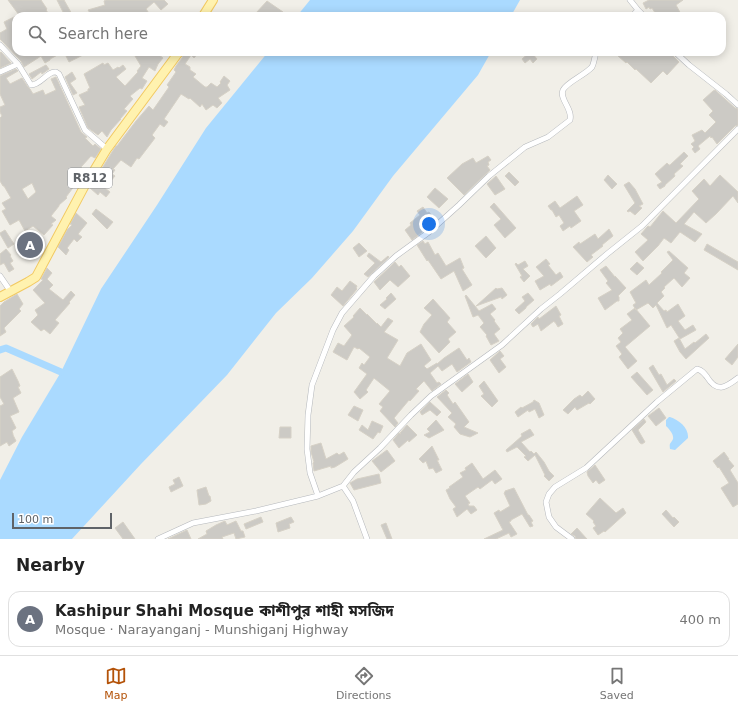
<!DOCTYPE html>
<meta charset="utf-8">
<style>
:root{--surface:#fff;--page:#f6f6f6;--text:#222;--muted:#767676;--line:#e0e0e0;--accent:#b45309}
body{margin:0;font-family:"DejaVu Sans","Noto Sans Bengali",sans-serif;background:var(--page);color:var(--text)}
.scale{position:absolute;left:12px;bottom:10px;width:100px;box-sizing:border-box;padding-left:4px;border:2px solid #5f6368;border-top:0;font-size:11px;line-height:14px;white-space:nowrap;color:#5f6368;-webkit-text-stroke:3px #fff;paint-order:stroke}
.you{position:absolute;left:429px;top:224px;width:14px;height:14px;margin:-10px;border:3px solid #fff;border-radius:50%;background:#1a73e8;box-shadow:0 0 0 6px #1a73e833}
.badge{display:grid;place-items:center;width:26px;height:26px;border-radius:50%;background:var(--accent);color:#fff;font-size:13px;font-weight:700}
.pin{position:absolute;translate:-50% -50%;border:2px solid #fff;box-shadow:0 1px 4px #0006}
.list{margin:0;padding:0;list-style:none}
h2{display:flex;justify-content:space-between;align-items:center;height:52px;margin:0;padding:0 16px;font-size:17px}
h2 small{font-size:13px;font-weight:400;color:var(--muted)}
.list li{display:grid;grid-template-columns:26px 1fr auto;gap:12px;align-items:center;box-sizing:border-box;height:56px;margin:0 8px 8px;padding:0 8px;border:1px solid var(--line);border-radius:12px}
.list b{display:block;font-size:15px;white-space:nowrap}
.list p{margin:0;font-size:13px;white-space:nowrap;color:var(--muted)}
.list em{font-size:13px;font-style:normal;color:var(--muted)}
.icon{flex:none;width:22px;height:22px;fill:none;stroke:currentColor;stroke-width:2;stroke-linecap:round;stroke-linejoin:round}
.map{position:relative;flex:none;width:738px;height:539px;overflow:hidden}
.search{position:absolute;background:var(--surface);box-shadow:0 2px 10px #0003;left:12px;right:12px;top:12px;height:44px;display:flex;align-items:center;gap:10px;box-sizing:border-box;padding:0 14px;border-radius:12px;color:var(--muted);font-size:15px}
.sheet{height:116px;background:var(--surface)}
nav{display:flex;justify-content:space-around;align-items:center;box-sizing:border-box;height:56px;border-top:1px solid var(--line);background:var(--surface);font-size:11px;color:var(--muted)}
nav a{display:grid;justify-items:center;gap:2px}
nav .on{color:var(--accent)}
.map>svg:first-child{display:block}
.water{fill:#aadaff}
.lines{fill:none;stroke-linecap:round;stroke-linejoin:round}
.canal{stroke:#aadaff;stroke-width:7}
.building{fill:#cccac5;stroke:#d6d1c6;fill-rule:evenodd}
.street-casing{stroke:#b5b8bc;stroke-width:6}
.primary-casing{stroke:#f2c960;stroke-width:10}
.street{stroke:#fff;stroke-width:5}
.primary{stroke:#fff2af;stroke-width:8}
.labels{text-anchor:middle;stroke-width:3;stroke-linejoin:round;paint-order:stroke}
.shield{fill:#fff;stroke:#8f9295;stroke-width:1}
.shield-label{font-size:12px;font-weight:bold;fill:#5f6368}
</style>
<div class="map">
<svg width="738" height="539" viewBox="0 0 738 539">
<rect width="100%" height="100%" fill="#f1efe8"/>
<path class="water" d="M310,0H520L511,16H297Z
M268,52H491L478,75L393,176L353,231L312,278L276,313L227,375L141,464L72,539H0V480L22,437L61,372L101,289L157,205L206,128Z
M669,417H670C679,420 689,428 688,438L675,450L670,449C669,442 671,444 673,439C674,434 669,429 666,426V420Z"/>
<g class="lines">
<path class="canal" d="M0,350L6,348L61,372"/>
</g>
<path class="building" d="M8,0H41L47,9L46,10L50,16H16L19,15Z
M57,0H64L73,16H65Z
M106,0H164L168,4L161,10L154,2L146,9L151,16H92L88,10L105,5L104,1Z
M649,0H683L676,5L682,16H657L652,8L650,9L649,7L646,9L643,3Z
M267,1L283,12L286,16H260L256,13Z
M16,16V52H63L50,59V60L45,63L41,56L24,67L21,61L0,39V33L7,29L4,22Z
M1,52L11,63L0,68V53Z
M64,52H89L69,62Z
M141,52L146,56L149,52H155L163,58L158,64L155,71L149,67L142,78L147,81L142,89L140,88L130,96L133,99L124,109L127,111L120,119H121L111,130L107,137L102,131L98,135L88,128L79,107L85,105L79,95L88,91V89L90,88L84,74L103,63L104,65L108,63L113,70L118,67L119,68L123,65L126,69L116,77L125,86L138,72L137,71L141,66L135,56Z
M187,52H199L194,58L191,55L185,64L190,67V70L196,74L193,77L205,87H207L211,83L217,87L221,83L220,82L224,76L230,81L227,85L230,90L218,98L222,103L217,108L213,105L206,110L202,104L200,107L190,98L189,99L181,94L164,119L168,122L164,127L160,124L152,135L155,138L152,142L139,159L137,158L131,167L121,160L113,169L115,170L112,174L115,176L105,188L110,192L106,197L100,192L98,195L90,188L112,152L116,146H117L136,121L149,106L153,110L169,87L167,85L176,72L174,70L176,66L182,58L184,53L186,54Z
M530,52H531L537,59L533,63L530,59L525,63L522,59Z
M622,52H671L672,55L679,62L667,75L663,71L651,83L636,69L635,70L627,62L626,63L618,56Z
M46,65L49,69L42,74L41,72L32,79L29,74Z
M16,69L18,71L6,78L10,84L22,78L28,87L30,89L33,94L43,90L45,95L56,90L51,79L56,77L81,132L87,137L85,138L93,146L95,144L101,149L95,158L91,156L81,167L83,169L72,182L75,185L66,197L67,198L59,205V206L51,216L56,220L51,224L53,225L44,235L33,226L25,231L19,220L10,225L2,211L6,209L2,203L11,198L4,186H3L0,181V118L2,116L0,112V107L5,105L0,94V76ZM32,183L36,192L28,199L22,189Z
M72,72L76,79L70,83L77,93L73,95L65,77Z
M715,90L735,108L738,109V125L735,126L717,144L712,137L711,138L710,136L698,146L700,149L695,153L692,149L694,147L691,144L695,141L692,135L702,130L705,133L716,122L709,115L713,111L703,100L713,91Z
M684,152L688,156L680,164L683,166L674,174L675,176L665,185V186L660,189L657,185L662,182L655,174L667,163L669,165H670Z
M488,156L491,160L488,162L489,165L487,166L490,170L464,195L447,178L462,164L473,158L476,163Z
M509,172L519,182L515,186L505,176Z
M608,175L617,184L612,189L604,180Z
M720,175L738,192V203L733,196L716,214L706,223L694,212L684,224L702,234L695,242L680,232L671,243L664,238L658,246L643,261L635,252L648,240L641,234L647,227L648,226L650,227L663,211L676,223L699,199L692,191L704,179L710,186Z
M496,176L505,189L495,195L487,184Z
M629,182L635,189L643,204L639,206L642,208L635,215L630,211L628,212L627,211L635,203L624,185Z
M435,188L448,199L439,208L427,197Z
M577,196L583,205L574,211L581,221L571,228L570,226L563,231L560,226L564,223L559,215L556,217L552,210H551L548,206L555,201L560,208Z
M494,203L516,228L505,238L494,225L501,219L490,207Z
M423,207L427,213L429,212L432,216L433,215L436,220L426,229L412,240L405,230L411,225L410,223L420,215L417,211Z
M96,209L113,222L107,229L92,214Z
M76,213L87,223L78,234L82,237L77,242L74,239L67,248L69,250L66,255L58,247L67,230L72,225L70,224Z
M609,229L613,236L602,245L603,246L591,255L593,257L587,262L573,247L579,242L580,244L595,234L598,239Z
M5,230L14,244L8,248L0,234V233Z
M486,236L496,248L486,258L475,246Z
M23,237L39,252L30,260L17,242Z
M423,241L425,244L428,242L435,255L438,253L446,266L460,258L464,268L462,269L472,285L463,291L454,271L441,279L428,260L427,261L417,245Z
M359,243L367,251L359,257L353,248Z
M707,244L738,262V270L704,250Z
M6,249L11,255L10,256L13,261L10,263L14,269L9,272L4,263L0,265V254Z
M669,251L688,268L684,273L690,278L682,287L674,278L664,287L665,288L661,292L664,296L657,303L664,311L666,310L667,312L678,304L685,316L678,321L685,330L693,325L696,330L680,339L671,325L667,328L656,305L653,308L648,303L636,310L633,305L636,303L630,292L646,280L649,285L662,273L661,272L673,260L667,252Z
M369,253L381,262L388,256L389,257L368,277L364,274L375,263L367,256Z
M546,259L550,264L548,265L556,275L560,272L563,277L551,286L550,284L540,290L535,281L544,276L536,267Z
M525,261L528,266L523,269L530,276L524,282L520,277L522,276L515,264L516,263L518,265Z
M395,262L399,267L401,265L410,276L398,287L390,280L380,290L374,282Z
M637,262L644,268L637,275L630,269Z
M606,266L615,277V276L626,288L618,296L619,297V301H617L605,310L598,298L612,290L606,283L608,281L600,270Z
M47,268L52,273L47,279L53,285L49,289L63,300L71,291L75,295L69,302L70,303L55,320L59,323L50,334L44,329L41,331L31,322L38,315L35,310L45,303L33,290L43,280L41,279Z
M350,281L357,286L356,288L357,289L343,306L331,295L337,287L342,291Z
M496,288L497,289L502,288L507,295L502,299L501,297L476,306Z
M391,293L396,299L385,309L380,305L387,299L386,298Z
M528,293L534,300L526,307V308L519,314L515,310L525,301L522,297Z
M17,294L23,304L19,309L21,311L4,328L6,332L0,336V306L4,302Z
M466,295L479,311L492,304L496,309L490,314L495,320L494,321L500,329L494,334L499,341L491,345L486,336L487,335L480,327L484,323L478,315L473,317L465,296Z
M433,299L450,318L447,322L456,332L448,339L450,342L439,353L420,332L424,324L432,315L424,308Z
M556,306L561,315L559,316L563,324L558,327L555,322H554V321L541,331L538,324L533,327L531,324L538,317L539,319Z
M360,308L367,315V314L377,324V323L381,327L388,318L393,321L384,332L398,340L387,358L400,366L407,353L421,344L431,360L424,366L427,369L437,363V364L444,358L459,348L467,360L469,358L471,362L457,372L452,364L442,371L438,366L430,373L437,383L439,382L441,384L432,391L424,381L416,389L419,391L410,401L409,400L394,418L398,423L395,427L380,411L383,407L379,404L390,391L374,378L366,390L368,392L360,399L354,392L367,374L359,368L362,363L364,365L370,357L359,348L358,349L354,347L347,360L333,352L338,343L344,346L352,335L344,326L354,317L353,316Z
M635,308L650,326L625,347L637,361L628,369L619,357L622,354L616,346L621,342L618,338L623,333L620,329L632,320L627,314Z
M706,334L709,338L686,359L680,352L674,341L679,338L685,349L694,342L695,343Z
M738,344V357L732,365L725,359Z
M500,351L504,356L500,359L506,367L499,373L490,360Z
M653,365L659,375L661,374L667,385L674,379L676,381L663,392L649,368Z
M12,369L18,381L20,386L18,387L21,393L13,398L19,412L10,416L16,428L12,431L13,434V435L16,441L9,446L7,442L0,446V406L4,404L0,397V377Z
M637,372L653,390L647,395L631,377Z
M468,374L473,382L462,392L455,384Z
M484,381L498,401L492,407L481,396L484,394L479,386Z
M446,390L449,393L447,395L453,404L455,402L469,422L464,427L478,433L470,437L460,434L454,427L456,424L448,417L452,413L437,397Z
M588,391L595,399L590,404L589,403L577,410L575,407L568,414L563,410L574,399L580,395L582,397Z
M534,400L539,403L544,415L539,418L535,409L529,412L528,410L518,417L515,412L521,407L522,408L533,402Z
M430,402L441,412L437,416L430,410L422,415L420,412Z
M354,406L363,410L358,421L348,415Z
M659,408L666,418L656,426L648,416Z
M644,419L646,422L638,430L645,442L642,444L640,443L632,430Z
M436,420L444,430L429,438L424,435L430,432L427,429Z
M372,421L383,426L380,433L378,432L373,439L359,430L362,425L368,430Z
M407,425L417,435L409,442L408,440L399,448L393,440L399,433L401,434L400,433Z
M280,427H291V438H279Z
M530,429L534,435L521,442L530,452L531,451L534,454L536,452L544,462L549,471L554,476L549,481L544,476L545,475L535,455L528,461L524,457L526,456L517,447L507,452L506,450L522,436L521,434Z
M321,443L326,459L337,453L339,455L344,452L348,459L335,467L331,468V466L314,471L313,463L314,462L311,452V446Z
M432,446L439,460H437L442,470L436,473L433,468L429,469L426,461L423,463L419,459Z
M387,450L395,461L381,472L372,461Z
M724,452L729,459H728L734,466L730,470L738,483V504L733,507L721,488L729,483L719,467L718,468L713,461Z
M472,463L483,479L495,470L502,479L495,484L492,480L480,489L478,487L465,496L470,503L468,504L469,506H474L477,510L471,514L467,509L457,517L453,509L456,507L450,499L446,490L450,488L449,487L463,477L460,473L466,470L465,468Z
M595,465L605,480L599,484L596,480L593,483L588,476L587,472Z
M379,474L381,483L354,490L350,483L357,479Z
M179,477L183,486L171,492L169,487L175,484L173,480Z
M206,487L209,496H210L211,501L206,504L199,505L197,490Z
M514,488L528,515H529L533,521L531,522L533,526L530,527L522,514L511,520V521L509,522L517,534L511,537L509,533L496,539H484L503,530L494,513L499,510L500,512L510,506L504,493L505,492V491Z
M600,498L616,513L623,508L626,513L605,532L604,531L598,535L593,528L596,526L593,522L594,521L586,514Z
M666,510L673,518L674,517L679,522L674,527L662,514Z
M261,517L263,522L246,529L244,524Z
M291,517L294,522L289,524L290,528L278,532L276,523Z
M225,521L227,525L236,521L241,531H243L245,537L236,539L234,533L222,537L223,539H198L207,534L206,531L216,525Z
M123,522L135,539H123L115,528Z
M386,523L392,539H387L381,525Z
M577,528L587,539H576L575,536L571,534Z
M187,530L191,539H168Z"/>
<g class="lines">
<g class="street-casing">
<path id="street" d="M630,0L638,10
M632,16L638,10L644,16
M0,45L18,64L31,85C41,85 47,71 56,72L59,74L85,130L107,149
M675,52L689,65L726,94L738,105
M0,72L18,64
M0,276L11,292
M343,486L354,472L380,448L411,415L431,396L502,345L541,309L560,294L607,254L642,226L738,129
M158,539L193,523L256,511L318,496
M367,539L353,501L343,486L318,496L310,473L307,449L308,415L312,385L333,330L342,313L374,276L396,256L429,232L459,205L489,176L525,147L548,137L570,120C573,109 559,99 563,90C567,82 585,75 592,67C594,63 595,56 596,52
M572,539L556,527L549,517L546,502L549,494L555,487L586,468L657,402L697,369C702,370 704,373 707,377C717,393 725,388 738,378"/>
</g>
<g class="primary-casing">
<path id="primary" d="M203,16L213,0
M0,297L28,282L36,277L84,187L107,149L179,52"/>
</g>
<use href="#street" class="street"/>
<use href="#primary" class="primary"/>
</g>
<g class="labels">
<rect class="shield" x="68" y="168" width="44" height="20" rx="3"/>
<g class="shield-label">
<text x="90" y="182">R812</text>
</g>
</g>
</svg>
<div class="scale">100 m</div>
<div class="you"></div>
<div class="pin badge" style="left:30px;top:245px;background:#6b7280">A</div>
<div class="search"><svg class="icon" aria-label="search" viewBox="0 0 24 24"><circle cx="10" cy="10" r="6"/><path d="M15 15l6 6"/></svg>Search here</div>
</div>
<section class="sheet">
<h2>Nearby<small></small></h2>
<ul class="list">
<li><span class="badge" style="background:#6b7280">A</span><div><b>Kashipur Shahi Mosque কাশীপুর শাহী মসজিদ</b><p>Mosque · Narayanganj - Munshiganj Highway</p></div><em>400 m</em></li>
</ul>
</section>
<nav>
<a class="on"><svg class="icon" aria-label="map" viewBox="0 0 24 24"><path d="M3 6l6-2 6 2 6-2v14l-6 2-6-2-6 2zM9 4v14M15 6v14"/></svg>Map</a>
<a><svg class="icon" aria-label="directions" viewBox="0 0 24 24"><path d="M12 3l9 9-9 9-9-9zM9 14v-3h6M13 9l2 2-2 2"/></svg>Directions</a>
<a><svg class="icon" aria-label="saved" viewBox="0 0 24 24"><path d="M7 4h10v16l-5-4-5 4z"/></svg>Saved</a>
</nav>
